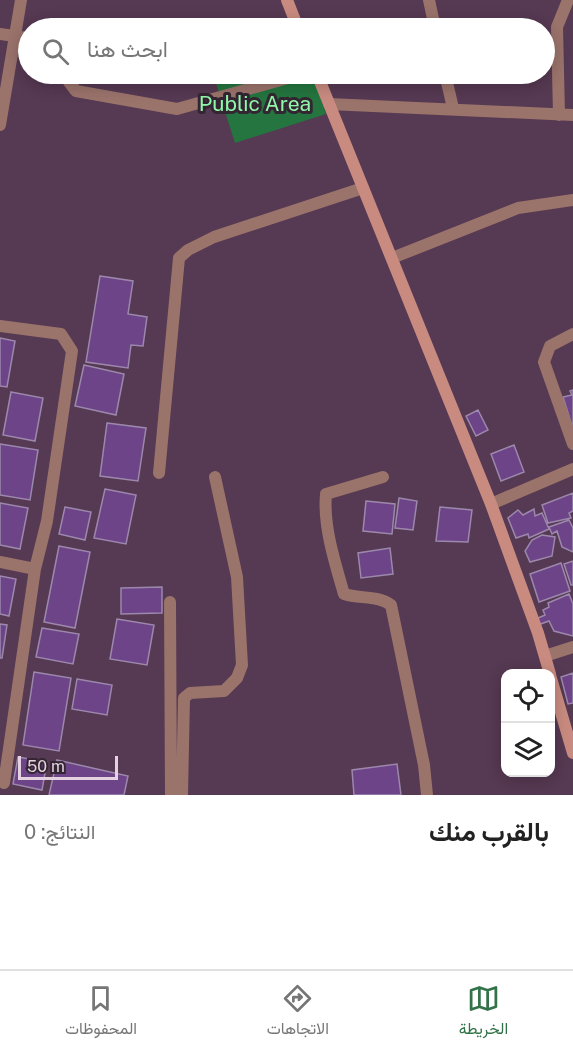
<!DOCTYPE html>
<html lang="ar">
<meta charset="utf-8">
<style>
:root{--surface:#fff;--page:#f6f6f6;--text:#222;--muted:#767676;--line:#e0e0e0;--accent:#337349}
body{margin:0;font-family:"Public Sans",Vazirmatn,sans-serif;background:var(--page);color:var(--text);direction:rtl}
.controls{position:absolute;right:18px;bottom:18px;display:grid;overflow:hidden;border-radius:12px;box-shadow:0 3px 15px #0003}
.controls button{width:54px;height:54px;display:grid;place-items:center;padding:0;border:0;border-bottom:2px solid var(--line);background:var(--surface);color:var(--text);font:30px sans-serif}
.scale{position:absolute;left:18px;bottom:15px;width:100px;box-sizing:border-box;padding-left:6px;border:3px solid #e4d2e1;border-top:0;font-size:16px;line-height:21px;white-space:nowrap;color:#e4d2e1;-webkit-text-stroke:4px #332531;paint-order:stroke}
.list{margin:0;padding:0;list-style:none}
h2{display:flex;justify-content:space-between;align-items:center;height:78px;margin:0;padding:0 24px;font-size:26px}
h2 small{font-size:20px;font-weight:400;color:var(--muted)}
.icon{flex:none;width:33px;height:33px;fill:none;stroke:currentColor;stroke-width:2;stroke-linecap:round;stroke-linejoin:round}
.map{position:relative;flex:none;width:573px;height:795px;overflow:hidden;direction:ltr}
.search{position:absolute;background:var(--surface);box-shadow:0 3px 15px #0003;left:18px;right:18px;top:18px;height:66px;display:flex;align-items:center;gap:15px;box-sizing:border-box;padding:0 21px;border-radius:33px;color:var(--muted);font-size:22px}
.sheet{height:174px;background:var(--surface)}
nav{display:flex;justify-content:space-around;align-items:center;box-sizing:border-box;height:84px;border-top:2px solid var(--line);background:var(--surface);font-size:16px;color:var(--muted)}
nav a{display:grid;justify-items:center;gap:3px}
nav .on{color:var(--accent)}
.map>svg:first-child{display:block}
.green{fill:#24753f}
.building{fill:#6e4488;stroke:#9c88ac;stroke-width:1.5}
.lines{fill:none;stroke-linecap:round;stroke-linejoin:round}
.street{stroke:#9a736b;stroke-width:12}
.secondary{stroke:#c98b80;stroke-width:12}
.labels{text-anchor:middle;stroke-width:6;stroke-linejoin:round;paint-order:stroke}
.park-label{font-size:21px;fill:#91f8ab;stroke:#332531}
</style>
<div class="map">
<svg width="573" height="795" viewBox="0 0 573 795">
<rect width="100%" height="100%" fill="#563952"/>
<path class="green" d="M221,74H312L326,114L235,143L214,77Z"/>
<path class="building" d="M100,276L133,281L128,314L147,317L143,346L131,345L128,368L86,362Z
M0,338L15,341L7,387L0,386Z
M84,365L124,374L116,415L75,406Z
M573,390V426H572L563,397L572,395L570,391Z
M11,392L43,398L35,441L3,435Z
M478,410L488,430L476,436L466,416Z
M107,423L146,428L138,481L100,476Z
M0,444L38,450L30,500L0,495Z
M514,445L524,472L501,481L491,454Z
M105,489L136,495L126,544L94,538Z
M573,493V511L569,513L571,518L548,523L542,505Z
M399,498L417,501L413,530L395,528Z
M366,501L395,504L392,534L363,531Z
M0,503L28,508L20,549L0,545Z
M65,507L91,512L85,540L59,534Z
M440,507L472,510L468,542L436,541Z
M534,509L535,516L542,513L549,529L529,538L528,534L516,538L508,518L518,510L523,515Z
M569,520L573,528V552L562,547L557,531L552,534L549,527Z
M542,535L555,537L552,556L530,562L525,551L532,540Z
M59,546L90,552L75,628L44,622Z
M390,548L393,574L361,578L358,553Z
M573,561V585H571L564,564Z
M561,563L570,591L539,602L530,574Z
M0,576L16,579L9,616L0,614Z
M162,587V613L121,614V588Z
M569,594L573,604V636L554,631L549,621L538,625L536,619L545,615L543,610L549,607L548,603Z
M117,619L154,625L147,665L110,659Z
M0,624L7,625L2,658H0Z
M42,628L79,634L73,664L36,657Z
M34,672L71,678L59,751L23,745Z
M573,673V703L568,704L561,677Z
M77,679L112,685L107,715L72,709Z
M18,757L47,762L42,790L13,784Z
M57,760L128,776L124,795H49Z
M397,764L401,795H354L352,770Z"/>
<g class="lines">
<path class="street" d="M429,0L435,28
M0,34L28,38
M70,74L69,82L76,91L177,109L302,74
M445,74L453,108
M329,104L573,115
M559,115L557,27L568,0
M0,125L21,0
M392,258L518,208L573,200
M0,326L61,334L72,351L47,521L35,569L4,783
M573,334L550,346L544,362L573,444
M159,473L179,258L188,250L214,237L363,188
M383,477L326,494C323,526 335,563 344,594C359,599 378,595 391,605L424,765L427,795
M491,504L573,469
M0,562L35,569
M170,602L171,795
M545,656L573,647
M182,795L184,698L190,693L224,691L237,678L242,665L237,577L215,477"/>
<path class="secondary" d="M287,0L298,28
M317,74L491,504L538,633L550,674
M550,675L573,753"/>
</g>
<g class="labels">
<g class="park-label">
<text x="255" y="111">Public Area</text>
</g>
</g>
</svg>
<div class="controls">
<button><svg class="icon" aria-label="locate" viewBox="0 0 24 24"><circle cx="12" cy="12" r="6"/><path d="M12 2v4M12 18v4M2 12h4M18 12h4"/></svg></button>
<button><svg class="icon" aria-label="layers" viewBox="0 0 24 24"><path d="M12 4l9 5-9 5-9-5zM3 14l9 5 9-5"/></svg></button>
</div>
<div class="scale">50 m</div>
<div class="search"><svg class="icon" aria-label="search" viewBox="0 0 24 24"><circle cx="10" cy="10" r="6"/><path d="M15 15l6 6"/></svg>ابحث هنا</div>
</div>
<section class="sheet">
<h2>بالقرب منك<small>النتائج: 0</small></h2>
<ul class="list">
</ul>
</section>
<nav>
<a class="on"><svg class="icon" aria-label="map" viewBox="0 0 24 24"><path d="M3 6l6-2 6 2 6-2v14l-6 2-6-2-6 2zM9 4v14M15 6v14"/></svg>الخريطة</a>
<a><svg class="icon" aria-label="directions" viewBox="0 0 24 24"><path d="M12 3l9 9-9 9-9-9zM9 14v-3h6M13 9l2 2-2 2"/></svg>الاتجاهات</a>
<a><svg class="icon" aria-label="saved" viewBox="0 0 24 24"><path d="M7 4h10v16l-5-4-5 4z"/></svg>المحفوظات</a>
</nav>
